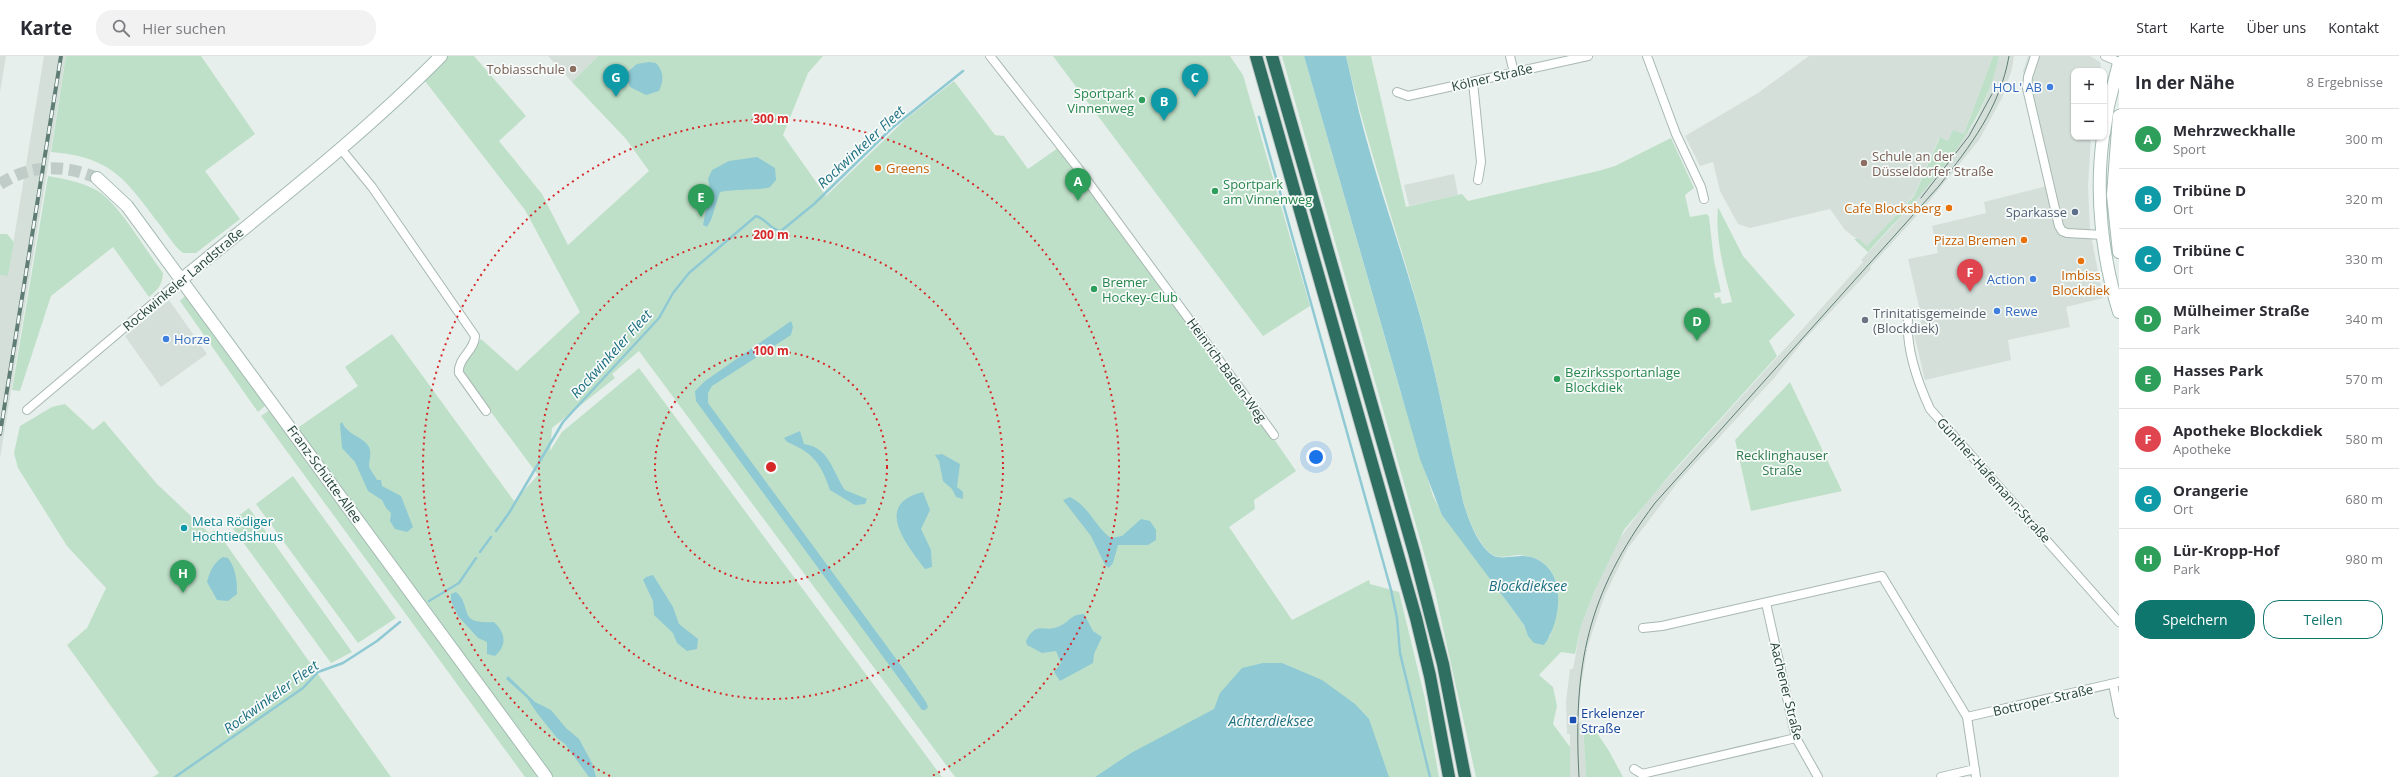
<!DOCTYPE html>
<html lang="de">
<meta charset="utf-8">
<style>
:root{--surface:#fff;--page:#f2f2f3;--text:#2b2b33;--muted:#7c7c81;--line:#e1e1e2;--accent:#0f766e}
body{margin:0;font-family:"Open Sans",sans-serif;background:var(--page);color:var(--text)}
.controls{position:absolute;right:12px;top:12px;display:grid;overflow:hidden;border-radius:8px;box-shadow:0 1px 3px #0004}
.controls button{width:36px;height:36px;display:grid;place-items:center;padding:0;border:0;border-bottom:1px solid var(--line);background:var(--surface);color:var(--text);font:20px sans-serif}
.you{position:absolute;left:1316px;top:401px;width:14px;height:14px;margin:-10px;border:3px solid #fff;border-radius:50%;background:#1a73e8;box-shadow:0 0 0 6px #1a73e833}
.badge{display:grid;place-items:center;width:26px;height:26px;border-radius:50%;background:var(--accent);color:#fff;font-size:13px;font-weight:700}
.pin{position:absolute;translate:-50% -33px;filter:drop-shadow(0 1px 2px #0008)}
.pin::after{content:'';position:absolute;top:21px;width:14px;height:12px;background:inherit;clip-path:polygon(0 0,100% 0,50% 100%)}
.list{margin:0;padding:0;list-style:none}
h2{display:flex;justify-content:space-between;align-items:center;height:52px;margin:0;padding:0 16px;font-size:17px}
h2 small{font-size:13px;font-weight:400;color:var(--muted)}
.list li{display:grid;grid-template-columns:26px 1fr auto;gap:12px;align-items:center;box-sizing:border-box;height:60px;padding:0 16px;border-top:1px solid var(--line)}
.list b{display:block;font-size:15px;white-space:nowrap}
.list p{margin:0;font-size:13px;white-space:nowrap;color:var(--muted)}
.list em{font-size:13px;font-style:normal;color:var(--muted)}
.actions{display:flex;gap:8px;padding:12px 16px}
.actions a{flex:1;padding:9px 0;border:1px solid var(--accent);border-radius:16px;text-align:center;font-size:14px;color:var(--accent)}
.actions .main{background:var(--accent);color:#fff}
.icon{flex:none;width:22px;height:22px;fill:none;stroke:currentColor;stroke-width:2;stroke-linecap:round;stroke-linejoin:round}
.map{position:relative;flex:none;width:2119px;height:721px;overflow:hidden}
header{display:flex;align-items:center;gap:24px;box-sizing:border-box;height:56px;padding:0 20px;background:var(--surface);border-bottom:1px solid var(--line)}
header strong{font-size:19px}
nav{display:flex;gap:22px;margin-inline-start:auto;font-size:14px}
.search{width:280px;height:36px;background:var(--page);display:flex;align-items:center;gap:10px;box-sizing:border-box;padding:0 14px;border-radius:16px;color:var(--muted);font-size:15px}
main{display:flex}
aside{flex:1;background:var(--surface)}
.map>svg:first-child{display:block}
.built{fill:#d4dfda}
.green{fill:#bfe0c8}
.water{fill:#8ec9d4}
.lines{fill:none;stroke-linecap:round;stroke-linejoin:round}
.stream{stroke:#8ec9d4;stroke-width:2.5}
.secondary-tunnel{stroke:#bfccc8;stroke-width:12;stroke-dasharray:12 6;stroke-linecap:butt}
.street-casing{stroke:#a8b8b2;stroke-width:10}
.secondary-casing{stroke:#a4bbb3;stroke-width:14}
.highway-casing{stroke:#c2cac8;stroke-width:14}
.street{stroke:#fff;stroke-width:8}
.secondary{stroke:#fff;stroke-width:12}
.highway{stroke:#2f6f62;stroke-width:12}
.tram{stroke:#5f7d75;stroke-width:1}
.rail-casing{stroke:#5f7d75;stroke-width:4}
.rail{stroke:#f7fbf9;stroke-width:2.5;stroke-dasharray:8;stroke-linecap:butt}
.ring{fill:none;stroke:#d62828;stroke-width:2;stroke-dasharray:2 4}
.education-dot{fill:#8d6e63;stroke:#f7fbf9;stroke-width:1.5}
.shop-dot{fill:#3f7fe0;stroke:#f7fbf9;stroke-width:1.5}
.leisure-dot{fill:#2e9e5b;stroke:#f7fbf9;stroke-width:1.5}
.food-dot{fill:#e8710a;stroke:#f7fbf9;stroke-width:1.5}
.service-dot{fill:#5c6f8a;stroke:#f7fbf9;stroke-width:1.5}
.worship-dot{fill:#6b7280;stroke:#f7fbf9;stroke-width:1.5}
.culture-dot{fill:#0f9aa8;stroke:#f7fbf9;stroke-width:1.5}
.transit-dot{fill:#1a4fb4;stroke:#f7fbf9;stroke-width:1.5}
.labels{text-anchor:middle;stroke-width:3.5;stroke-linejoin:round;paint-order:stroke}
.education-label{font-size:13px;fill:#785e54;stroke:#f7fbf9;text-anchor:end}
.street-label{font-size:13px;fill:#24423a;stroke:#f7fbf9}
.shop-label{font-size:13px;fill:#366cbe;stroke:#f7fbf9;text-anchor:end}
.leisure-label{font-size:13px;fill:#27864d;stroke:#f7fbf9;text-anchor:start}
.food-label{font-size:13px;fill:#c56008;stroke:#f7fbf9;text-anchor:end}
.service-label{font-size:13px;fill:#4e5e75;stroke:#f7fbf9;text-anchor:end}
.worship-label{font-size:13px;fill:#5b616d;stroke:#f7fbf9;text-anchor:start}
.park-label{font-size:13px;fill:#2d7a4b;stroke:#f7fbf9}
.culture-label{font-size:13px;fill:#0d838f;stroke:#f7fbf9;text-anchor:start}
.transit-label{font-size:13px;fill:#164399;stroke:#f7fbf9;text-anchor:start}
.water-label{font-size:14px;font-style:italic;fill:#1c6f80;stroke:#f7fbf9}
.centre{fill:#d62828;stroke:#f7fbf9;stroke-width:2}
.ring-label{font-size:12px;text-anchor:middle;font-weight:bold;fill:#d62828;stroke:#f7fbf9;stroke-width:3.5;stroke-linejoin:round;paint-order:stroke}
</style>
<header>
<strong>Karte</strong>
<div class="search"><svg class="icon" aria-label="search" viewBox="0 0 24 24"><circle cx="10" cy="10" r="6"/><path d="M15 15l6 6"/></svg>Hier suchen</div>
<nav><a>Start</a><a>Karte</a><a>Über uns</a><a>Kontakt</a></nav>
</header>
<main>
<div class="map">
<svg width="2119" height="721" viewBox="0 0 2119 721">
<rect width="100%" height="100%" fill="#e6efeb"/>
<path class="built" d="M0,0H6L0,36Z
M44,0H66L0,402V219H8Z
M548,0H598L572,26Z
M1809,0H1993L1964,78L1948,85L1939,82L1914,139L1867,191L1845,174L1830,153L1750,172L1738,168L1720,135L1713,106L1700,110L1685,80L1758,37Z
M1999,0H2014L2012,13L2002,42L1979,84L1922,154L1870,211L1871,213L1803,285L1775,321L1678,426L1628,492L1605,539L1588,589L1581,629L1578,666L1583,667L1586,721H1570V678H1567L1566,645L1570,613H1573L1581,570L1594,536L1614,490L1650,442L1863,206L1861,204L1891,172L1940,115L1976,65L1988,37Z
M2028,0H2090L2100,6L2102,15H2074V81H2091L2088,130L2090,174L2103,242L2066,251L2070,271L2008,284L2011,304L1925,324L1914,278L1922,263L1908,203L1938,197L1932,170L1986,157L1984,146L2047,130L2023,15Z
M1454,118L1458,139L1409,150L1404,129Z
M169,244L207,298L161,331L125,280Z"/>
<path class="green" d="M66,0H201L255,78L205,115L240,163L196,197H183C174,190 167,178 160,169C125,123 112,101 51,96Z
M448,0H474L526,60L499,85L542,138L568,189L649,115L626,83L572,26L598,0H823L808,17L783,79L826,140L907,62L954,25L995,79L1004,80L1028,113L1058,92L1250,348L1296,415L1254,444L1255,453L1229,471L1292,564L1369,524L1370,528L1399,536L1425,643L1439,721H955L639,295L612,318L615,322L552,372L550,395L562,376L639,312L942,721H551L296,373L358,330L345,311L392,278L514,445L538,419L461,316L462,309L481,283L517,315L580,256L525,154L425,25Z
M1053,0H1230L1243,19L1310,250L1263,280Z
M1282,0H1304L1400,334L1433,440L1443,459L1511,551L1524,569L1528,580L1550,581C1551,573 1555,566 1556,559C1562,529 1554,502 1519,499C1511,499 1501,503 1493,499C1480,491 1471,469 1466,455C1462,445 1461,433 1458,423C1447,377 1439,331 1427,285C1402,189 1369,97 1346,0H1371L1406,151L1462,138L1468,145L1598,115L1615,110L1671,82L1694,132L1685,139L1690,161L1707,158L1709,161L1714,205L1721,236L1714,237L1715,242L1720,241L1722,248L1732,246C1724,215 1715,183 1718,151L1743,200L1795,259L1769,285L1777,300L1674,414L1624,474L1594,536L1581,570L1575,598L1561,596L1539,619L1553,631L1557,650L1553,668L1570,691V721H1476L1435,536Z
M1993,0H1999C1982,81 1920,139 1868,196L1854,183H1859L1867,190L1914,140L1940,81L1948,85L1953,74L1964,78Z
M48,120C65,123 82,126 98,135C120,149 146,195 163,217C162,230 158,233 149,241L113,191L51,240L20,335L12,334Z
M0,178H7L14,186L8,220L0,219Z
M185,240L209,264L266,349L258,356L180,245Z
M1790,326L1842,435L1751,455L1735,384Z
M65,348L93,374L104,365L157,428L209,477L216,474L391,721H153L159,717L67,589L87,572L106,532L67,490L18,412L14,397L20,370L52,351Z
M270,354L542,721H525L261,360Z
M293,420L396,562L358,587L256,448Z
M249,452L352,596L331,607L229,467Z
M1583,667L1591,668L1609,695L1623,721H1586Z"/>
<path class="water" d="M1304,0H1346C1352,25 1357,50 1364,75C1383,146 1409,215 1427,286C1439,331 1447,377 1458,423C1461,433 1462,445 1466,455C1471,470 1480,492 1494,500C1504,504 1519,498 1531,501C1568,512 1562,564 1544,589L1534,587L1528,580L1524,569L1511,551L1442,459L1420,403Z
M649,6L656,7C664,16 664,24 659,35L646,39L630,31L625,18L637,8Z
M757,101L775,112L776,124C774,126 772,129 770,131C765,134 731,133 720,136L711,164L707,171L703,169L710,133L708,123L712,114L729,105Z
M791,265L793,271L791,279L712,330L708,337V347L905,615L926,646L928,651L925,654H922L696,345L695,335L705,325Z
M342,366C348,380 363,380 369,391C372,397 369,404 369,410C370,415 375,419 377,424H381L382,430L401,440L413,471L407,476L395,473L390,465L391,457L386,452L382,444L368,435L355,406L342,392L340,368Z
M800,375L804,388C830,392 832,415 845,434L867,443L865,448L855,449L830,434C821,408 814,397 787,386L784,382Z
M942,398L960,408L957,431L963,436V443L956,441L952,433L943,425L939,405L935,399Z
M923,436L930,454L921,473L931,494L932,511L925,513C906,488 873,448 923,436Z
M1070,441C1089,450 1095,471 1111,482L1122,480L1141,463L1150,465L1156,474V484L1148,489H1118L1113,507L1109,512L1105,509L1091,480L1063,444Z
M223,501L228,502C236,513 237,524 237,538L228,545L217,544L207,526C210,515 213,507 223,501Z
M653,519L673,551L679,568L698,583L697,593L687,595L677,587L673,577L654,559L653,545L643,524L646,521Z
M456,536C473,550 456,569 494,566C506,577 507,590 495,600L487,598V586L478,582L458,560L451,545V538Z
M1084,558L1093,575L1102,581L1094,598L1093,607L1060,625L1054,616L1061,607L1056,595L1042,597L1027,589L1026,585C1037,563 1044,578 1060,570C1071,565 1069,559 1084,558Z
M1263,607H1282L1322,624L1355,648L1369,663L1389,721H1095L1131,697L1214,653L1220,637L1242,612Z
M508,620L535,646L551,654L566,672L579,683L592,707L596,721H589L565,688L557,682L537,657L527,642L506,623Z"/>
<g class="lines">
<path class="stream" d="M1259,61L1391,534L1397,562L1400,597L1430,721
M496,475L509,457L563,366L659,262L673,237L689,217L756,160C767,163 770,174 781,175L814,148L892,72L963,15
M480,496L491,481
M429,545L459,527L476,502
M175,721L303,632L318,616L343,607L377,585L400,566"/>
<path class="secondary-tunnel" d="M0,128C31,108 64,108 97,122"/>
<g class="street-casing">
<path id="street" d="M990,0L1078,112L1274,379
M1510,0L1514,17
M1647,0L1676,78L1701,131L1704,143
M2035,0L2028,21L2027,32L2059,170L2062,175L2067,177L2103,179
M2105,0L2119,6
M1473,26L1481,106L1478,124
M1397,36L1408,40L1588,0
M341,93L372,131L475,280C475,294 457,303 459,317L486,355
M1908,263C1906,292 1918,327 1930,353L2119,566
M27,354L182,223
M1766,547L1796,682L1818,721
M1643,572L1662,570L1882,520L1967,661L1976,721
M2113,628L2119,658
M1967,661L2119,626
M1634,713L1642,718L1796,682
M1941,721L1975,713"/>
</g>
<g class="secondary-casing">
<path id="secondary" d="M2119,60L2113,139L2119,196
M2104,77L2108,50L2119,7
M2103,81C2095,139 2102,201 2119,256
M97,122L127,150L546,721
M182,223C270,151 361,81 441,0"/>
</g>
<g class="highway-casing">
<path id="highway" d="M1256,0L1416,562L1430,620L1449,721
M1272,0L1414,496L1443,608L1465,721"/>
</g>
<use href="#street" class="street"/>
<use href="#secondary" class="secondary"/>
<use href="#highway" class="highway"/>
<path class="tram" d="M1921,142L1969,80L1992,38
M1579,721C1573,609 1587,538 1655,447L1939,130C1970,90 2000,52 2009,0"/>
<g class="rail-casing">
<path id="rail" d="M0,378L61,0"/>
</g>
<use href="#rail" class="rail"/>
</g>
<g class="ring">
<circle cx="771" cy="411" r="116"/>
<circle cx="771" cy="411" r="232"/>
<path d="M610 720A348 348 0 1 1 932 720"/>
</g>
<g class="education-dot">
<circle cx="573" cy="13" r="4"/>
<circle cx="1864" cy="107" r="4"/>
</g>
<g class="shop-dot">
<circle cx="2050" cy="31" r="4"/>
<circle cx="2033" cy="223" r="4"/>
<circle cx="1997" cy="255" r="4"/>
<circle cx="166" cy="283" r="4"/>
</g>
<g class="leisure-dot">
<circle cx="1142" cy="44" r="4"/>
<circle cx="1215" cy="135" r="4"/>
<circle cx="1094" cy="233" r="4"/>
<circle cx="1557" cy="323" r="4"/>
</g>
<g class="food-dot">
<circle cx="878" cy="112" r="4"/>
<circle cx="1949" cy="152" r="4"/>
<circle cx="2024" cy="184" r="4"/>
<circle cx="2081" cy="205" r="4"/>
</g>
<circle class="service-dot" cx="2075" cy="156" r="4"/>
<circle class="worship-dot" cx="1865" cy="264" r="4"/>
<circle class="culture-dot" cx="184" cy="472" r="4"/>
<rect class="transit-dot" x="1569" y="660" width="8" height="8" rx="2"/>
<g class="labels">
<g class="education-label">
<text x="565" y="18">Tobiasschule</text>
<text x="1872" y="105" text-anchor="start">Schule an der<tspan x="1872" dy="15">Düsseldorfer Straße</tspan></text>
</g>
<g class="street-label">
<text transform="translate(1492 21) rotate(-13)" y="5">Kölner Straße</text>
<text transform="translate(183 223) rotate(-40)" y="5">Rockwinkeler Landstraße</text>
<text transform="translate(1227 314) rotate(54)" y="5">Heinrich-Baden-Weg</text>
<text transform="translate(325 418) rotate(54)" y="5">Franz-Schütte-Allee</text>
<text transform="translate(1994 424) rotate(48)" y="5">Günther-Hafemann-Straße</text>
<text transform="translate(1787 635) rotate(76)" y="5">Aachener Straße</text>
<text transform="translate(2043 644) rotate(-13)" y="5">Bottroper Straße</text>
</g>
<g class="shop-label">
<text x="2042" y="36">HOL' AB</text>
<text x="2025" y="228">Action</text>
<text x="2005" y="260" text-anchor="start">Rewe</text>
<text x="174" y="288" text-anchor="start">Horze</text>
</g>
<g class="leisure-label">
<text x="1134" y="42" text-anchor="end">Sportpark<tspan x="1134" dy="15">Vinnenweg</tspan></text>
<text x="1223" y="133">Sportpark<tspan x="1223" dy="15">am Vinnenweg</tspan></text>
<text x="1102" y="231">Bremer<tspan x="1102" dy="15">Hockey-Club</tspan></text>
<text x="1565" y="321">Bezirkssportanlage<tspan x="1565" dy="15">Blockdiek</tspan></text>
</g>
<g class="food-label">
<text x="886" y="117" text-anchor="start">Greens</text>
<text x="1941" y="157">Cafe Blocksberg</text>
<text x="2016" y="189">Pizza Bremen</text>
<text x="2081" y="224" text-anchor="middle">Imbiss<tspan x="2081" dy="15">Blockdiek</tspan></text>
</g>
<g class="service-label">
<text x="2067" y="161">Sparkasse</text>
</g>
<g class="worship-label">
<text x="1873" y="262">Trinitatisgemeinde<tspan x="1873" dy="15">(Blockdiek)</tspan></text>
</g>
<g class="park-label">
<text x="1782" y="404">Recklinghauser<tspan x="1782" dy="15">Straße</tspan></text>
</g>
<g class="culture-label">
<text x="192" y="470">Meta Rödiger<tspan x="192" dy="15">Hochtiedshuus</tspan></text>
</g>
<g class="transit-label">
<text x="1581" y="662">Erkelenzer<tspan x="1581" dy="15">Straße</tspan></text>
</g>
<g class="water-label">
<text transform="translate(861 91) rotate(-43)" y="5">Rockwinkeler Fleet</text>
<text transform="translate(611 298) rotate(-48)" y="5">Rockwinkeler Fleet</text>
<text x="1528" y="535">Blockdieksee</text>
<text transform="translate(271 641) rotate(-36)" y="5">Rockwinkeler Fleet</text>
<text x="1271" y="670">Achterdieksee</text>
</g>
</g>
<circle cx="771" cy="411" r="6" class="centre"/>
<g class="ring-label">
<text x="771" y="67">300 m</text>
<text x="771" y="183">200 m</text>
<text x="771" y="299">100 m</text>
</g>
</svg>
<div class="controls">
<button>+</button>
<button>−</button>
</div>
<div class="you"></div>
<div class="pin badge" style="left:1078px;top:145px;background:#2e9e5b">A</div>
<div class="pin badge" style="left:1164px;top:65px;background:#0f9aa8">B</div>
<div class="pin badge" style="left:1195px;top:41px;background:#0f9aa8">C</div>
<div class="pin badge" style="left:1697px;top:285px;background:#2e9e5b">D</div>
<div class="pin badge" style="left:701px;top:161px;background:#2e9e5b">E</div>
<div class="pin badge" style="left:1970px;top:236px;background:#e0444e">F</div>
<div class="pin badge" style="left:616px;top:41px;background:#0f9aa8">G</div>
<div class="pin badge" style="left:183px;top:537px;background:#2e9e5b">H</div>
</div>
<aside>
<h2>In der Nähe<small>8 Ergebnisse</small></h2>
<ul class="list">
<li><span class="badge" style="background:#2e9e5b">A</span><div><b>Mehrzweckhalle</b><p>Sport</p></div><em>300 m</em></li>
<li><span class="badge" style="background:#0f9aa8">B</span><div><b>Tribüne D</b><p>Ort</p></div><em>320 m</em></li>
<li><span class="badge" style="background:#0f9aa8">C</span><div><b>Tribüne C</b><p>Ort</p></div><em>330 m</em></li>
<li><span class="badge" style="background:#2e9e5b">D</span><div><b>Mülheimer Straße</b><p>Park</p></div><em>340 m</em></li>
<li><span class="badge" style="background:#2e9e5b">E</span><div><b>Hasses Park</b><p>Park</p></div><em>570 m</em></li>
<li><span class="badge" style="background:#e0444e">F</span><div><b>Apotheke Blockdiek</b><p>Apotheke</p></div><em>580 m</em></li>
<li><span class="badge" style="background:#0f9aa8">G</span><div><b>Orangerie</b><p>Ort</p></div><em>680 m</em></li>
<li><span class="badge" style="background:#2e9e5b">H</span><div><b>Lür-Kropp-Hof</b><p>Park</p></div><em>980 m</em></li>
</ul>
<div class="actions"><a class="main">Speichern</a><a>Teilen</a></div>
</aside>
</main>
